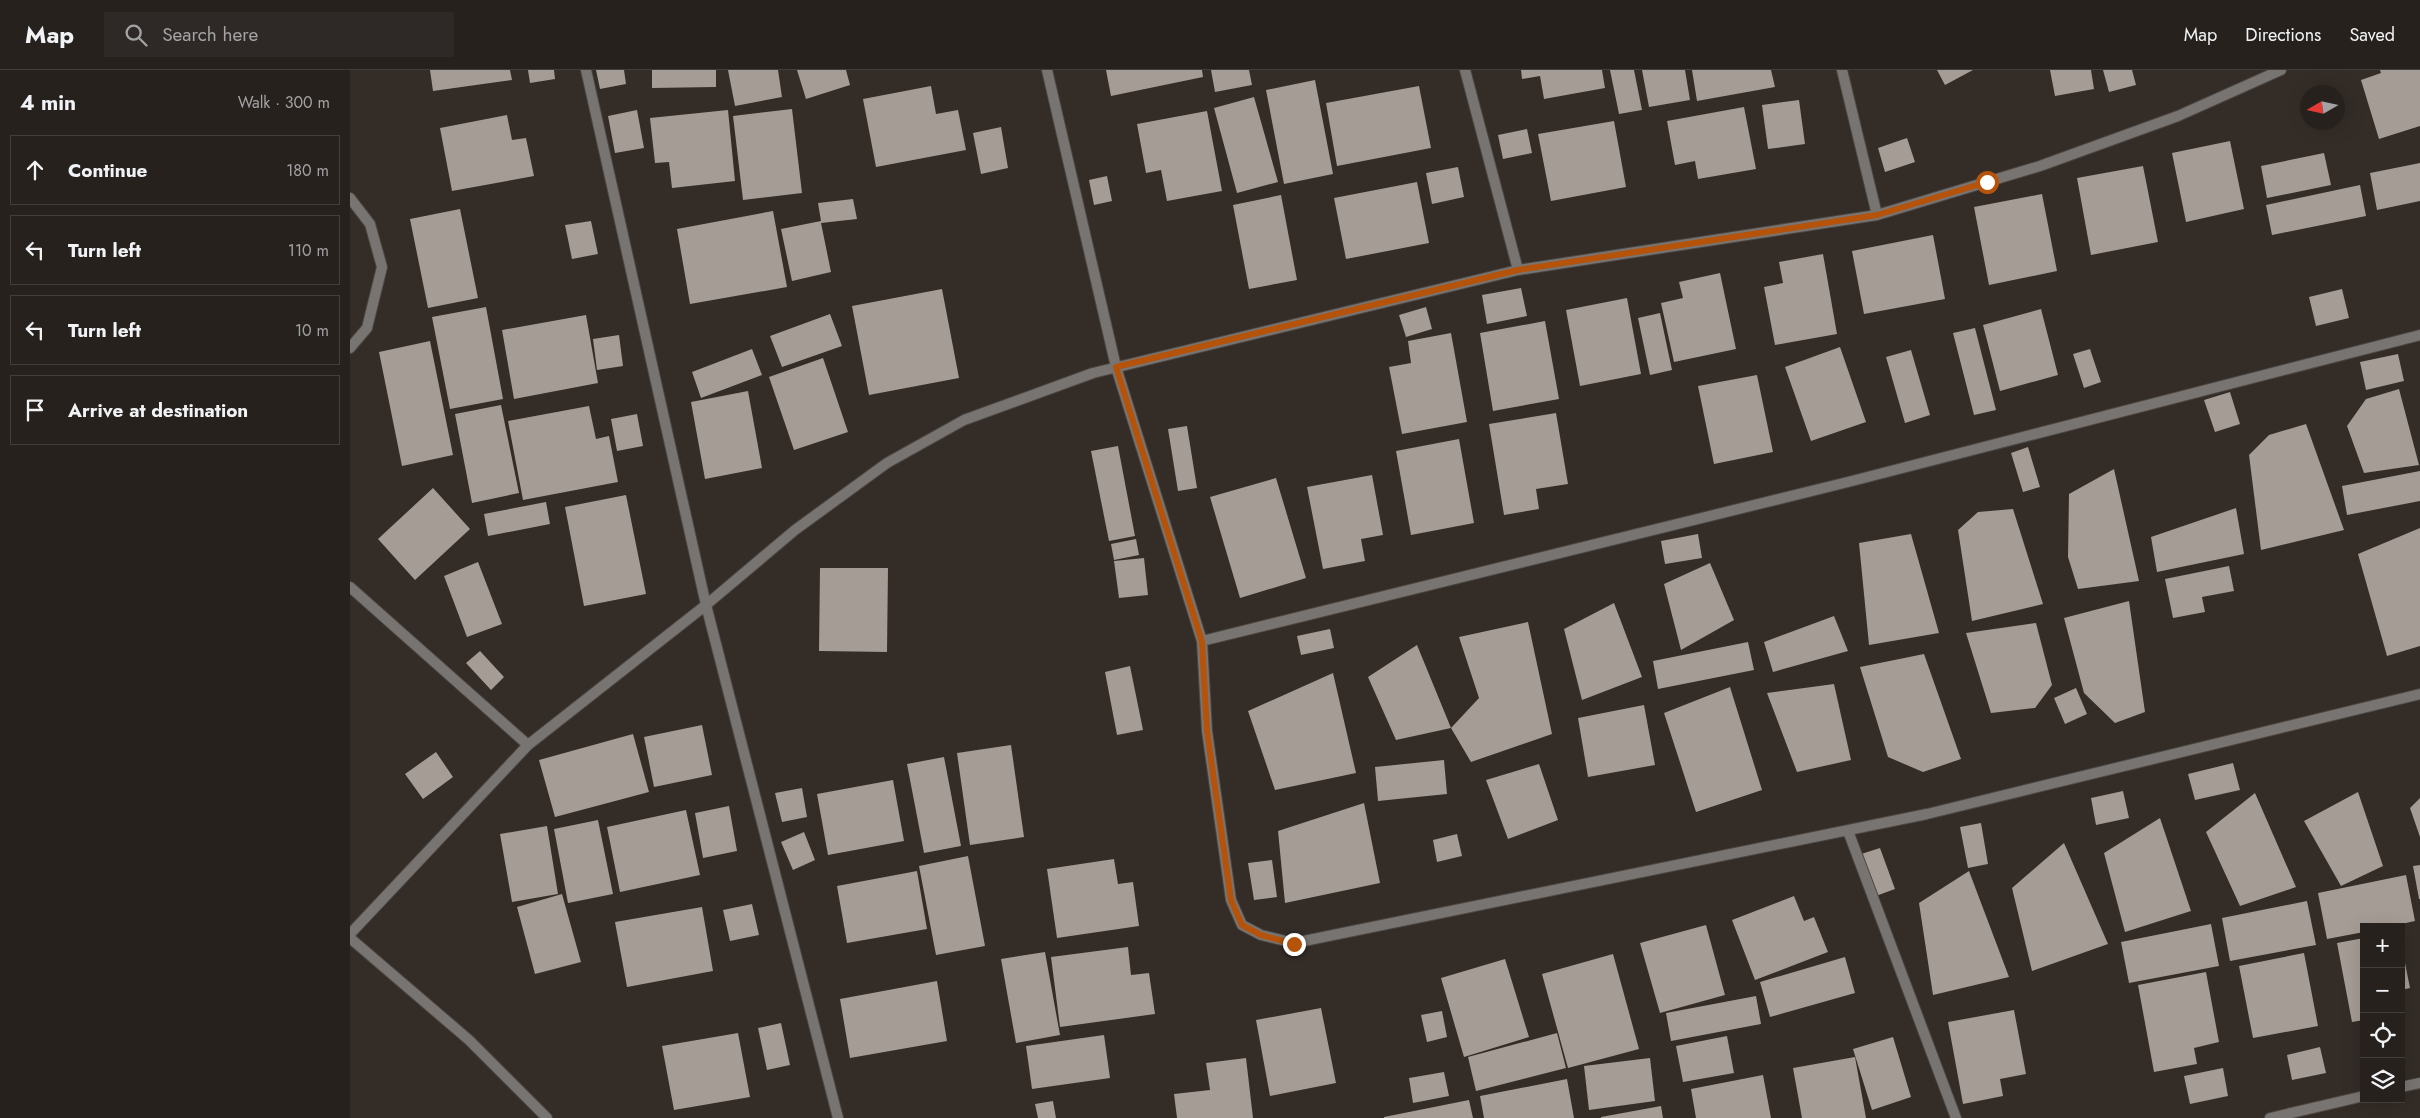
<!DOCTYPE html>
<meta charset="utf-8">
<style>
:root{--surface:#26211d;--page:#2e2926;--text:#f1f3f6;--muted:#a4a3a4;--line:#423e3b}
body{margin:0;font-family:Jost,sans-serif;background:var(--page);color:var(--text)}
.controls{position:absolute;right:15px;bottom:15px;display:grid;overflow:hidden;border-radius:0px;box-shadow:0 5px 20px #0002}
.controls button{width:45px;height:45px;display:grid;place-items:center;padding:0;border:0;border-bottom:1px solid var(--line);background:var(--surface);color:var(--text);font:25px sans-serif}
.compass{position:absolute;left:1950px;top:15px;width:45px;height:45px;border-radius:50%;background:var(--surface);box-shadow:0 5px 20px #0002;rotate:261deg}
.stop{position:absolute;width:15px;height:15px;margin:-11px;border:4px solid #b45309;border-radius:50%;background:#fff}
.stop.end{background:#b45309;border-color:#fff;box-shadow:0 1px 5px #0008}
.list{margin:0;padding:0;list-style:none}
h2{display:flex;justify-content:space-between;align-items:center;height:65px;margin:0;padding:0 20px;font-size:21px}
h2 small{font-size:16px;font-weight:400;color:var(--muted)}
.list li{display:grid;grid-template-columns:32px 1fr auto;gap:15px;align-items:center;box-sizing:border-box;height:70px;margin:0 10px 10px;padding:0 10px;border:1px solid var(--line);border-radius:0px}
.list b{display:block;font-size:19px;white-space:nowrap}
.list em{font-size:16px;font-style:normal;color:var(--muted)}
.icon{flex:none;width:28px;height:28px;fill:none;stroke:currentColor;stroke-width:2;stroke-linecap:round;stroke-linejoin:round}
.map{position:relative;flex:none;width:2070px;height:1048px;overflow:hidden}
header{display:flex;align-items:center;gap:30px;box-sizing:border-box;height:70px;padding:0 25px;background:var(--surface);border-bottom:1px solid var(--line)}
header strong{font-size:24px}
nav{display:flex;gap:28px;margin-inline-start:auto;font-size:18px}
.search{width:350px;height:45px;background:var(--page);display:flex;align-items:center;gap:12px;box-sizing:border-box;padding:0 18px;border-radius:0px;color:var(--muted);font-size:19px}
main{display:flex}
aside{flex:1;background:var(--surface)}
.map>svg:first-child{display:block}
.building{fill:#a49c95}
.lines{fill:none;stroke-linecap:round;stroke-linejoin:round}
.minor-casing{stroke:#4d4742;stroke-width:12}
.minor{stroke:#787472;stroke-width:10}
.route{stroke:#b45309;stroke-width:6}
</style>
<header>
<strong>Map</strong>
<div class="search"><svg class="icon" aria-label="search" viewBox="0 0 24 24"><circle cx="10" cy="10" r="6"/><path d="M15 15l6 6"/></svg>Search here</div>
<nav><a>Map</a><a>Directions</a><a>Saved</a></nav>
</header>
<main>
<aside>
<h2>4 min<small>Walk · 300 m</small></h2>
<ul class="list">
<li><svg class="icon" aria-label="ahead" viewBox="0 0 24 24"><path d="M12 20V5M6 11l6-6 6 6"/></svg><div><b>Continue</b></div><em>180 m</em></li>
<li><svg class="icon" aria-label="left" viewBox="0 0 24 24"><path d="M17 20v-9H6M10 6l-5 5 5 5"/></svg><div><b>Turn left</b></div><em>110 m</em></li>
<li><svg class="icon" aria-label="left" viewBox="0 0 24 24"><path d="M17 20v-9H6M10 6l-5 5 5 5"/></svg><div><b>Turn left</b></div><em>10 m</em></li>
<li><svg class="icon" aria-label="arrive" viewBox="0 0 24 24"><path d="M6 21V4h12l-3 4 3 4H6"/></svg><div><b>Arrive at destination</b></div></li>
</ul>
</aside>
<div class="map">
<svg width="2070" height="1048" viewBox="0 0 2070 1048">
<rect width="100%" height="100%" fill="#332c27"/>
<path class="building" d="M80,0H160L162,10L83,21Z
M178,0H204L205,9L180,13Z
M246,0H274L276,14L250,19Z
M302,0H366V17L302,18Z
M378,0H428L432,27L385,36Z
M447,0H496L500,15L456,29Z
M756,0H852L853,7L761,26Z
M861,0H899L902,15L865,22Z
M1171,0H1252L1255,18L1194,29L1190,6L1172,9Z
M1260,0H1284L1292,40L1269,44Z
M1292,0H1335L1340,30L1299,37Z
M1342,0H1421L1425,17L1347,31Z
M1587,0H1623L1595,15Z
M1700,0H1741L1744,19L1705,26Z
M1753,0H1782L1786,15L1759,22Z
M2030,0H2070V56L2029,69L2011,10L2031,3Z
M965,10L983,104L934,114L916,20Z
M581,16L586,44L608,40L616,80L526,97L513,29Z
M1069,16L1081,78L987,96L976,33Z
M904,27L928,112L887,123L864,38Z
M1449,30L1455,74L1418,79L1412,35Z
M1394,37L1406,99L1348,109L1345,91L1325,95L1317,51Z
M442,39L452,123L393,130L383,46Z
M287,40L294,78L265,83L258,46Z
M378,40L385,111L322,118L319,92L305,93L300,48Z
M857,41L872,121L817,131L811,100L796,103L787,54Z
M157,45L162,70L176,68L184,106L102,121L90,58Z
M1264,51L1276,117L1201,131L1188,64Z
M651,57L658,98L631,104L623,63Z
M1177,59L1182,83L1153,89L1148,65Z
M1557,68L1565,92L1535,102L1528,78Z
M1880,71L1894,139L1836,152L1822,83Z
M1974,83L1981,115L1917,128L1911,96Z
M2070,93V131L2027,140L2020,103Z
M1793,96L1808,172L1741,185L1727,108Z
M1108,97L1114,127L1082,134L1076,103Z
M757,106L762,131L744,135L739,110Z
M1067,112L1079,173L996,189L984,128Z
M2010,115L2016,146L1922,165L1916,135Z
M1692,124L1707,201L1639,215L1624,137Z
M931,125L947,210L899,219L883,135Z
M503,129L507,149L471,153L481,202L442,211L431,159L471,151L468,133Z
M110,139L128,228L78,238L60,149Z
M423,141L437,217L340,234L327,159Z
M241,151L248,184L222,189L215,155Z
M1583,165L1595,229L1514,244L1502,181Z
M1473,184L1487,264L1425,275L1414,217L1433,213L1429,192Z
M1370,203L1386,279L1324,292L1311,233L1333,228L1329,212Z
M1171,218L1177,246L1137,254L1132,225Z
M592,219L609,308L519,325L502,236Z
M1992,219L1999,248L1966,256L1959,227Z
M1277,228L1291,304L1230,316L1216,240Z
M136,237L153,329L100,339L82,247Z
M1076,237L1082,259L1056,267L1049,245Z
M1691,239L1708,305L1650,321L1633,255Z
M1310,243L1322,300L1300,305L1288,248Z
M480,244L492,276L432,297L420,266Z
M236,245L248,313L164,329L152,260Z
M1195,251L1209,329L1143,341L1130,263Z
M1625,258L1646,340L1624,345L1603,263Z
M1101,263L1117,352L1052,364L1039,297L1061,293L1058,271Z
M269,265L273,296L247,300L243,269Z
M80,271L103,385L52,396L29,282Z
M1490,277L1516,352L1461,371L1435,297Z
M402,279L412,305L351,328L342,302Z
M1740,279L1751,312L1734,318L1723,284Z
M1561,280L1580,345L1555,353L1536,287Z
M2048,284L2054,311L2016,320L2010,292Z
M473,288L498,362L444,380L419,307Z
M1407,305L1423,382L1364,394L1348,316Z
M2049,319L2069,395L2014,403L1997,356L2016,329Z
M398,321L412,398L355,409L341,332Z
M1880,322L1890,354L1865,362L1854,330Z
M151,335L169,423L122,433L105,344Z
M239,336L246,369L259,366L268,412L173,430L158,351Z
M1206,343L1218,414L1186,419L1189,439L1154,445L1139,354Z
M287,344L293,376L267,381L261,349Z
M1956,354L1994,460L1911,480L1899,385L1919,365Z
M837,356L847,418L828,421L818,359Z
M1109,369L1124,453L1061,465L1046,381Z
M768,376L785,466L759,471L741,381Z
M1678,377L1690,417L1673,422L1661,383Z
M1764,399L1789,511L1728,519L1718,487L1719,424Z
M2070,401V431L1997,445L1992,416Z
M1022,405L1033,465L1011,469L1015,491L973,499L957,417Z
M926,408L956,508L890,528L860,427Z
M83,418L120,459L65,510L28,469Z
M276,425L296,524L234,536L215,437Z
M196,432L200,454L138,466L134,444Z
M1886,438L1894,484L1807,502L1801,467Z
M1663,439L1693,534L1622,551L1608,460L1628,442Z
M2070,458V576L2037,586L2008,484Z
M1348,464L1352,488L1315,494L1311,471Z
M1561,464L1589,563L1519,575L1509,473Z
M786,469L789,485L764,490L761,474Z
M794,488L798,525L769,528L764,491Z
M128,492L152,554L117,567L94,506Z
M1360,493L1384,550L1331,580L1314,514Z
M1879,496L1884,521L1852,527L1855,542L1823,548L1815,509Z
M470,498H538L537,582L469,581Z
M1779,531L1795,642L1765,653L1734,623L1714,548Z
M1264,533L1292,607L1232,630L1214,559Z
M1484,546L1498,581L1423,602L1414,572Z
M1178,552L1202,664L1121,692L1101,658L1046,670L1018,607L1067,575L1101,658L1129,628L1109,567Z
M1686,553L1702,615L1685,638L1641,643L1616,563Z
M980,559L984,578L951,585L947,566Z
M1398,572L1404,600L1308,619L1303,591Z
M130,581L154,607L141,620L116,593Z
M1574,584L1611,689L1573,702L1538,687L1510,597Z
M780,596L793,660L767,665L755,602Z
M983,603L1006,703L925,720L898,641Z
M1484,614L1501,690L1447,702L1417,623Z
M1380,617L1412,720L1346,742L1314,643Z
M1726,618L1737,644L1715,654L1704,628Z
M1294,635L1305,695L1238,707L1228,648Z
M352,655L362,705L304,717L294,667Z
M283,664L299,722L205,747L189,690Z
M661,675L674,767L620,775L607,683Z
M86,682L103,707L73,729L55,704Z
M594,687L611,776L574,783L557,694Z
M1094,690L1097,724L1028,731L1025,697Z
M1883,693L1890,720L1845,730L1838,704Z
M1189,694L1208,750L1158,769L1136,710Z
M543,710L554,771L478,785L467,724Z
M452,718L457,747L432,752L425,723Z
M1773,721L1779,748L1746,755L1741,728Z
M2008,722L2033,796L1991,816L1954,751Z
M1905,723L1946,817L1890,836L1856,762Z
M2070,728V767L2060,738Z
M1014,733L1030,813L935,833L928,761Z
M379,736L387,781L353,788L345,743Z
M336,740L350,805L270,822L257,757Z
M1810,748L1841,841L1775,862L1754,783Z
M248,750L263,824L218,833L204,759Z
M1631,753L1638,794L1618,798L1610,757Z
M197,756L208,824L162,832L150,764Z
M454,762L465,790L443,800L431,772Z
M1107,764L1112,786L1087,792L1083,770Z
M1714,773L1758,874L1682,901L1662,818Z
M1530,778L1545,819L1523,827L1508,785Z
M618,786L635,876L586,885L569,796Z
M764,789L768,814L783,812L789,856L707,868L697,799Z
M922,790L927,827L904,830L898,793Z
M2070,795V829H2069L2063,796Z
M567,801L577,859L497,873L487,816Z
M1619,801L1659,907L1583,925L1569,833Z
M2056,805L2065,851L2038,857H2014V862L1977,869L1968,823Z
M212,824L231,892L185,904L167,837Z
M1444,826L1454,851L1464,847L1478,882L1405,910L1382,850Z
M1957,831L1966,875L1880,891L1872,848Z
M402,834L409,865L380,871L373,840Z
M352,837L363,901L277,917L265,852Z
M1861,854L1869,896L1779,913L1771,872Z
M1356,855L1375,925L1310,943L1290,873Z
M2014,868V950L2002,952L1987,873Z
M2051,873L2060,918L2051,920Z
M778,877L781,905L799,903L805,944L710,957L701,887Z
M695,882L710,965L666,973L651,889Z
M1954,883L1968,956L1903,968L1889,896Z
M1263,884L1289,979L1218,998L1192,904Z
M1495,887L1505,923L1420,947L1410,912Z
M1155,889L1179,967L1114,987L1091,908Z
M1856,902L1869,972L1844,978L1847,994L1804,1002L1788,915Z
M587,911L597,971L500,988L490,929Z
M1406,926L1411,954L1321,971L1316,943Z
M971,938L986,1013L920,1026L906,950Z
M1664,940L1676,1004L1650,1009L1653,1026L1613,1034L1598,952Z
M1092,941L1097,967L1077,972L1071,945Z
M431,953L440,995L417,1000L408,958Z
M388,963L400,1027L324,1040L312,976Z
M1207,963L1216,998L1126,1021L1118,987Z
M754,965L760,1008L682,1019L676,976Z
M1377,966L1384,1003L1333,1012L1326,976Z
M1543,967L1561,1027L1522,1040L1503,979Z
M1970,977L1976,1003L1942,1010L1937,985Z
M1505,987L1516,1048H1452L1443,998Z
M896,988L903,1048H827L824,1024L860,1020L856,993Z
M1300,988L1305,1031L1239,1040L1234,996Z
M1873,998L1878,1026L1840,1034L1834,1006Z
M1094,1002L1099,1026L1063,1033L1059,1008Z
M1413,1005L1421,1048H1346L1341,1019Z
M1217,1009L1224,1048H1134L1130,1026Z
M1119,1030L1123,1048H1034V1047Z
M703,1031L706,1048H688L685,1034Z
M1311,1036L1313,1048H1251V1047Z"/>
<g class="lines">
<g class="minor-casing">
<path id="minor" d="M236,0L356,535L488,1048
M697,0L766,297L852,571
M1115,0L1168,200
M1492,0L1527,145
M0,128L20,154L32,197L17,258L0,278
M2070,265L1498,412L852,571L857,661L881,830L892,855L911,865L944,873L1577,744L2070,624
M0,517L178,675
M1498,761L1606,1048
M0,864L178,675L356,535L445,460L537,393L614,350L743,303L1168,200L1527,145L1690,96L1828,46L1931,0
M0,868L119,970L197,1048
M2051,1017L2070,1013
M1920,1048L2014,1026"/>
</g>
<use href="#minor" class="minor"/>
</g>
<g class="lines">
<path class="route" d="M944,874L911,865L892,855L881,830L857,661L852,572L766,297L1168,200L1527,145L1637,112"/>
</g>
</svg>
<div class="controls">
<button>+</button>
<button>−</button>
<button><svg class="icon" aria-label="locate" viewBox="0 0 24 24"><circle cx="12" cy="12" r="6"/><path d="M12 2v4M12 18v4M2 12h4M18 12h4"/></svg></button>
<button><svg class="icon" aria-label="layers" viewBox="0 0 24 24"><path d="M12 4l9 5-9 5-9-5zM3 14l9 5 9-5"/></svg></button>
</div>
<svg class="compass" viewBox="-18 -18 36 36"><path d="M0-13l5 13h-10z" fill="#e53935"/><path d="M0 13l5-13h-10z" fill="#a4a3a4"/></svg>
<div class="stop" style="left:1637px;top:112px"></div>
<div class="stop end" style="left:944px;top:874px"></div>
</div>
</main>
